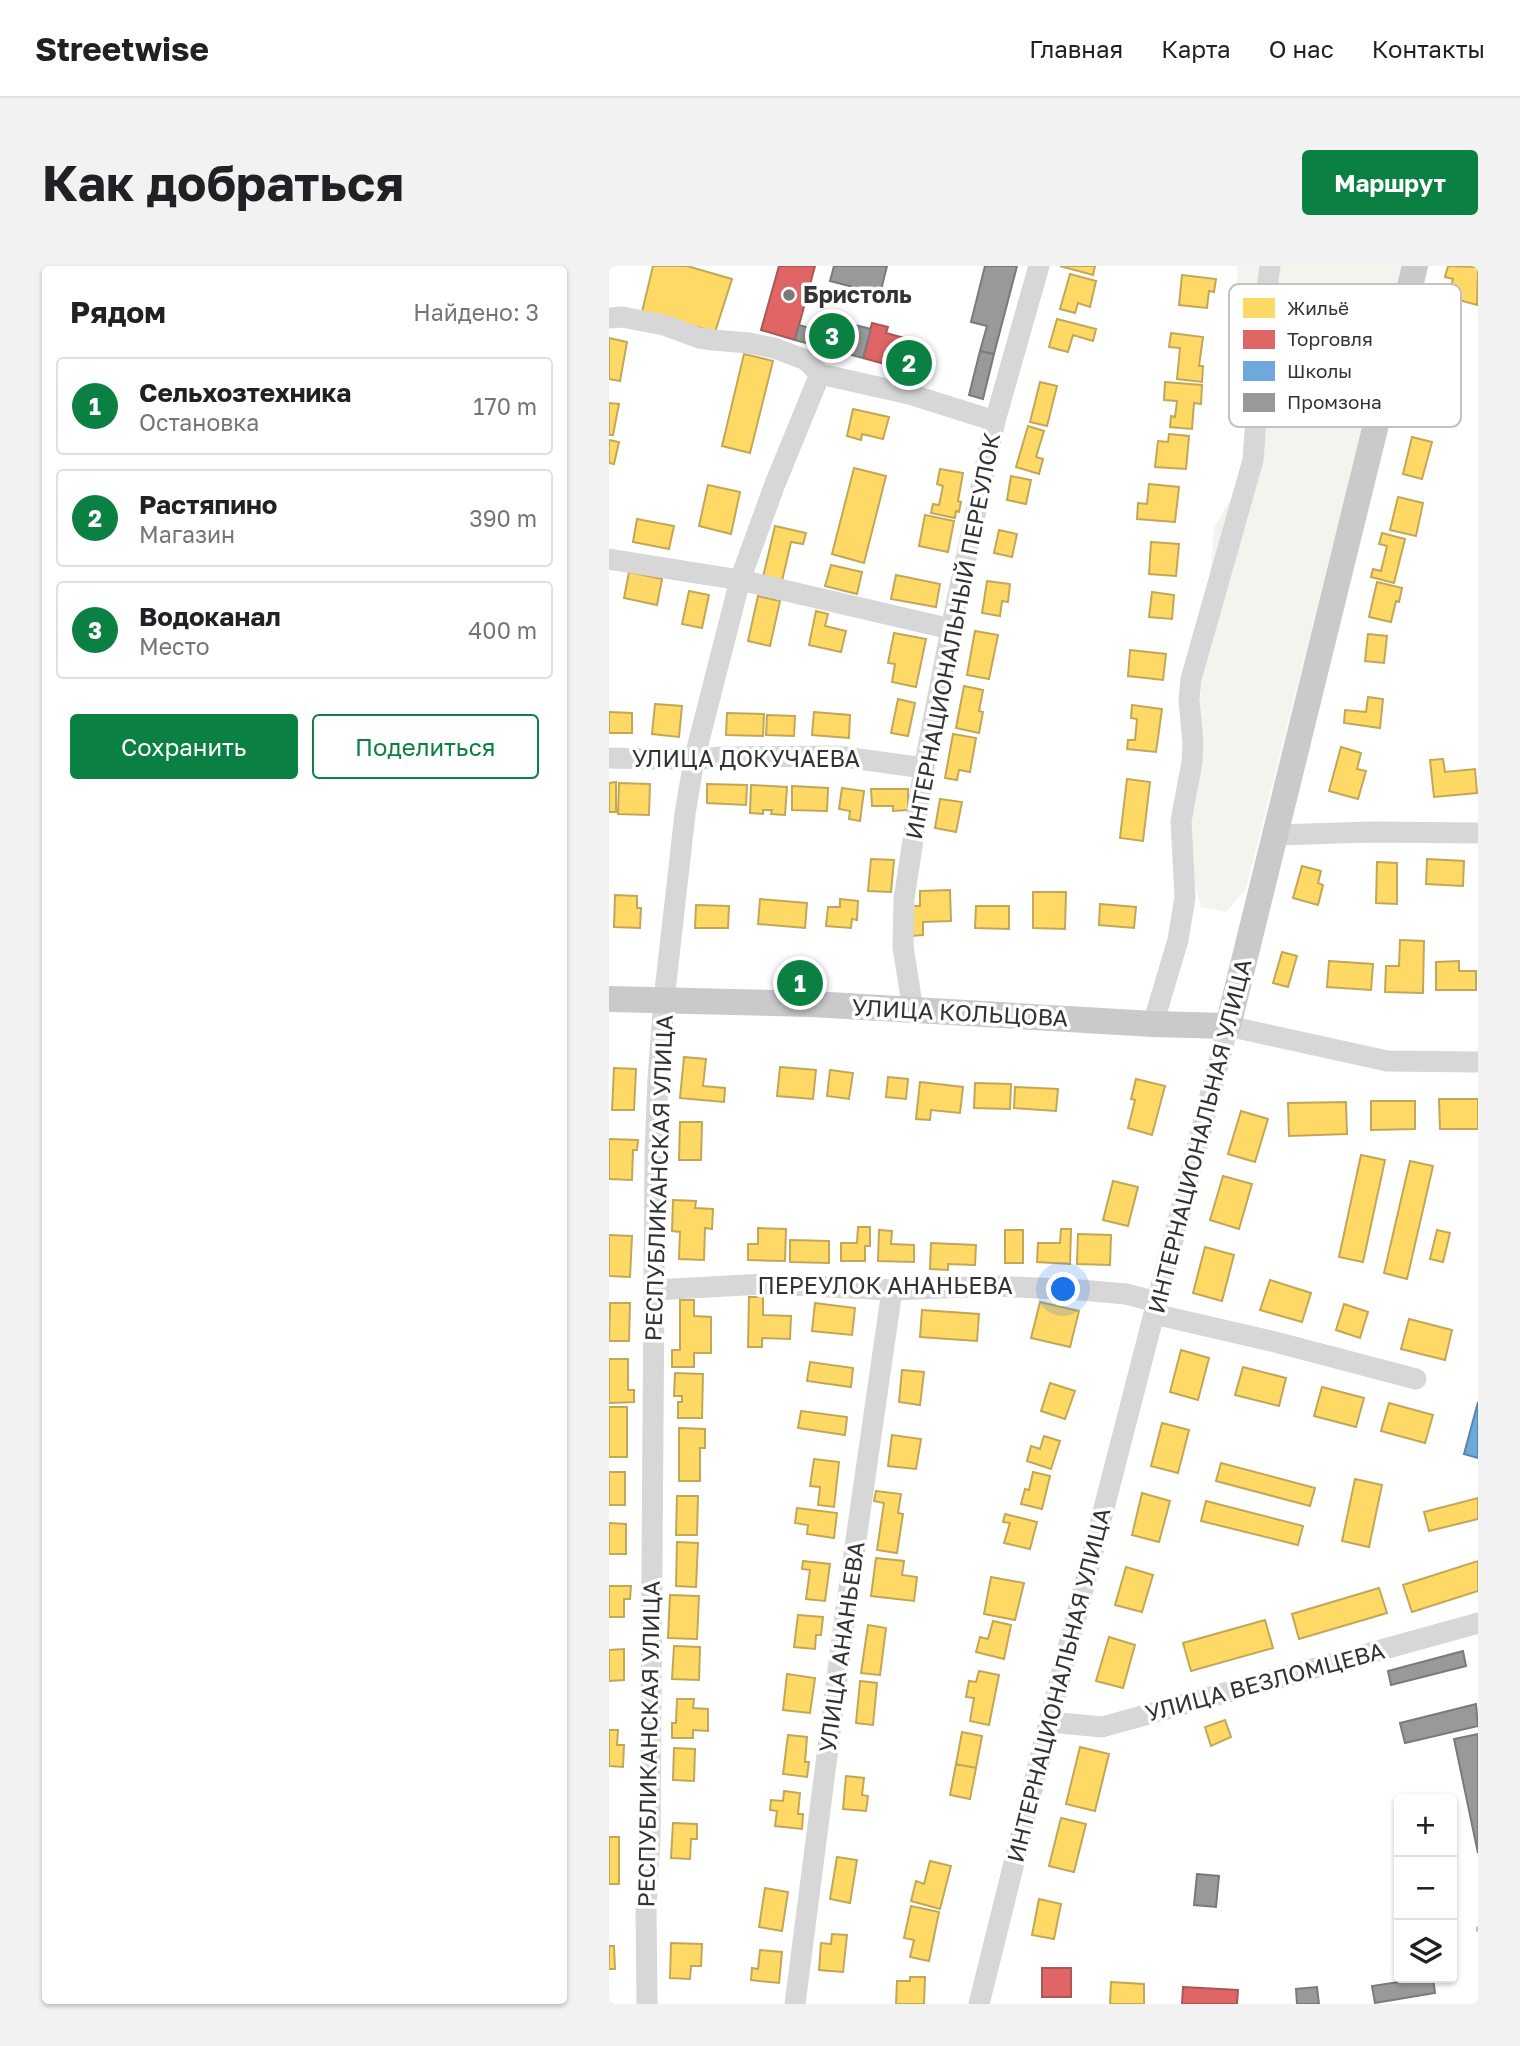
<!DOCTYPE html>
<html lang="ru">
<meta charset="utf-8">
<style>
:root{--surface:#fff;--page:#f2f2f2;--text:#202124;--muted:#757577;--line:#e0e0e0;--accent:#0b8043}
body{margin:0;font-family:"Golos Text",sans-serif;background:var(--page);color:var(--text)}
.controls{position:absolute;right:21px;bottom:21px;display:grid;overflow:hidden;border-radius:7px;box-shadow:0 2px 5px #0004}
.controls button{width:63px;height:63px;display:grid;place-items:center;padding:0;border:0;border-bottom:2px solid var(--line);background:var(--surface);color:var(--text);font:35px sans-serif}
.you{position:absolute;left:455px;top:1024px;width:24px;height:24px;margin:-18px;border:5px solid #fff;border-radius:50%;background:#1a73e8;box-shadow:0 0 0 10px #1a73e833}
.badge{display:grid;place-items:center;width:46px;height:46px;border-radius:50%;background:var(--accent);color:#fff;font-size:23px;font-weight:700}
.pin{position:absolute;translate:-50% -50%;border:4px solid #fff;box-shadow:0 2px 7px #0006}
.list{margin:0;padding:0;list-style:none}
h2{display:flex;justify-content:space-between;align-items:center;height:91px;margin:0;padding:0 28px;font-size:30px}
h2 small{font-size:23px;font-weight:400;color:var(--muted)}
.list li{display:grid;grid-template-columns:46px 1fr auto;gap:21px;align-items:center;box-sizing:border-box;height:98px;margin:0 14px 14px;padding:0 14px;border:2px solid var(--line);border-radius:7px}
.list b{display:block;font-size:26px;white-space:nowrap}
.list p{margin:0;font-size:23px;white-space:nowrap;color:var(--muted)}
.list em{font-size:23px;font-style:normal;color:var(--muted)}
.actions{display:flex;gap:14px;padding:21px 28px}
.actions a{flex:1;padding:16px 0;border:2px solid var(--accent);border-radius:7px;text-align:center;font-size:24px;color:var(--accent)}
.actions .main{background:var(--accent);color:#fff}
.icon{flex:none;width:38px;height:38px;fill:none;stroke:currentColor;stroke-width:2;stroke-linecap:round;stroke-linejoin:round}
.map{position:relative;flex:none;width:869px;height:1738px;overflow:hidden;border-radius:7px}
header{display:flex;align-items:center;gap:42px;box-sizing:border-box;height:98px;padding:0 35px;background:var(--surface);border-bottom:2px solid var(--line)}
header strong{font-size:33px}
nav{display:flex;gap:38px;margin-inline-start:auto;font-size:24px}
.intro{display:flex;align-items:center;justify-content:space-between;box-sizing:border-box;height:168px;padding:0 42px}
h1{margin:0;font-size:49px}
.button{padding:18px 32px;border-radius:7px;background:var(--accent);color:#fff;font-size:24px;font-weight:700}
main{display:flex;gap:42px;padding:0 42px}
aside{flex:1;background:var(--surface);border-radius:7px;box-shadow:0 2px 5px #0004}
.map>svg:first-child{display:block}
.green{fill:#f1f5ed}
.homes{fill:#ffd966;stroke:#c2a757;stroke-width:2}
.shops{fill:#e06666;stroke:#ac5757;stroke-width:2}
.schools{fill:#6fa8dc;stroke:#5d85a9;stroke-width:2}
.industry{fill:#999;stroke:#7a7a7a;stroke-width:2}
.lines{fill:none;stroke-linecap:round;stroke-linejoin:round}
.minor{stroke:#d7d7d7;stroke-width:21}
.major{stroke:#cacaca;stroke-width:26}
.rail{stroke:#bebebe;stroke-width:5;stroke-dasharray:7 5;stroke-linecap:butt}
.poi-dot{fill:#7a7a7a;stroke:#fff;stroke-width:2.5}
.labels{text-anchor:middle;stroke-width:7;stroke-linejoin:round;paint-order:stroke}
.poi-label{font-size:23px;font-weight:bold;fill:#333;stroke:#fff;text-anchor:start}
.street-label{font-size:23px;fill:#333;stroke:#fff}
.key{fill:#fff;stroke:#c2c2c2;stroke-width:2}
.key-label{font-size:19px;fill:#333}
</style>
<header>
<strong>Streetwise</strong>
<nav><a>Главная</a><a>Карта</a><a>О нас</a><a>Контакты</a></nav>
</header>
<div class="intro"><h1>Как добраться</h1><a class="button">Маршрут</a></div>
<main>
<aside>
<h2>Рядом<small>Найдено: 3</small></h2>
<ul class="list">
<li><span class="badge">1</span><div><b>Сельхозтехника</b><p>Остановка</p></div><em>170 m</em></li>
<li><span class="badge">2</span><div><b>Растяпино</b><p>Магазин</p></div><em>390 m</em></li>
<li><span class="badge">3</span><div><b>Водоканал</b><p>Место</p></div><em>400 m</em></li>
</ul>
<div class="actions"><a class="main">Сохранить</a><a>Поделиться</a></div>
</aside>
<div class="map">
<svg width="869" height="1738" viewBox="0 0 869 1738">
<rect width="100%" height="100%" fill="#fff"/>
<path class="green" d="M629,0H794L637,623L617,646L592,641L583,609L582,546L605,262L655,176L624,83Z"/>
<path class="homes" d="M44,0H78L123,13L106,66L33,46Z
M451,0H486L484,9Z
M839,0L869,1L868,39L839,31L844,13L836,11Z
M461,8L487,15L481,41L469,37L466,47L451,43Z
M573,9L607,13L605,26L600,25L598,42L570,39Z
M448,53L487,63L484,75L464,69L459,86L440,81Z
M562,67L594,71L590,100H594L593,116L568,113L571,82L560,81Z
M0,72L18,76L11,115L0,113Z
M135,88L164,95L141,187L113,180Z
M431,116L448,120L438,160L421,156Z
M556,116L593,119L592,138L585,137L583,163L561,161L562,150L566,151L568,135L555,134Z
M0,137L10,138L4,169H0Z
M244,143L280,151L274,173L253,168L252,174L238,170Z
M419,160L435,165L427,191L434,193L430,208L407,201Z
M560,168L580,170L577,203L546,201L549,175L559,176Z
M803,171L823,176L813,213L794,208Z
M0,174L10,176L5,198L0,197Z
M245,202L277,210L255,297L223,288Z
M331,203L354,207L349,235L352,236L350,246L347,245L346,252L322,247L324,238L330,239L334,220L328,218Z
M402,210L422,214L417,238L398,234Z
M540,218L570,221L566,256L528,253L529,237L538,238Z
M99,219L131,226L122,268L90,260Z
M789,231L814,237L807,270L781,264Z
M316,249L345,255L339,286L310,280Z
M28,253L65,260L60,283L24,276Z
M166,260L197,267L194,278L182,276L173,315L154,311Z
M390,264L408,268L403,291L385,287Z
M773,267L796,273L785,317L762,311L764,303L772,305L778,280L770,278Z
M542,276L570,278L567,310L540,308Z
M222,299L253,306L248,328L216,320Z
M20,306L53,313L48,339L15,332Z
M287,309L331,318L327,341L282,333Z
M378,315L401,318L399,336L393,335L391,350L373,347Z
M768,316L793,322L790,336L787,335L782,356L760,351Z
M80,325L100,329L93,362L73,358Z
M543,326L565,329L563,353L540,351Z
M149,330L171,335L161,380L139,375Z
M207,345L219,348L216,360L237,365L232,386L200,379Z
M366,365L389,369L380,413L358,409Z
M285,367L317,373L307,421L283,416L286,398L279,397Z
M759,368L778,370L775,397L756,395Z
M521,384L557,388L554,414L519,410Z
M355,420L374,424L370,445L374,446L370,467L347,462Z
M759,431L774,433L771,462L735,457L736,444L757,446Z
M289,433L306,437L299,470L282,467Z
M46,438L73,440L70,471L43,468Z
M523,439L553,443L547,486L518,483L519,474H526L528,453L522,452Z
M0,446L23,447V467H0Z
M205,446L241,449L240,472L203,469Z
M118,447L155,448L154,470L117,469Z
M158,449L186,450L185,470L157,469Z
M344,468L367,472L361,506L350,504L348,514L336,512Z
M732,481L752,487L748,503L757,505L749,533L720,525Z
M834,493L836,506L866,503L868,527L825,531L821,494Z
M518,513L541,516L534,575L511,572Z
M7,516V546H0V517Z
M10,517L41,518L40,549L9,548Z
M98,518L138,519L137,539L98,537Z
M142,519L178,521L176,549L162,548L163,544H154V548L141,547Z
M183,520L219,522L218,545L183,544Z
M233,522L255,525L251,555L240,553L241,545L230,543Z
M262,523H299V544L284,545V540H263Z
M331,533L353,536L347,566L326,562Z
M262,593L285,594L282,626L259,625Z
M818,593L855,595L854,620L817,618Z
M768,596L788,597V638L767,637Z
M693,600L712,605L709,617L714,619L709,639L684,632Z
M341,624L342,655L314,656V669L302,670L301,640H311V625Z
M424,626H457L456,663L424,662Z
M6,629L28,630V642H32L31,662L5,661Z
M151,633L198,637L196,662L149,658Z
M231,633L249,635L248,654L243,653L242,662L217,660L219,641H231Z
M491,638L527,641L525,662L490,659Z
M87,639L120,640L119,662H86Z
M367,640H400V663L366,662Z
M791,674L815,675L814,727L776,726L777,700H790Z
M673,686L688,690L679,721L664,717Z
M720,695L764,698L762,724L718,721Z
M850,695V705H867V724H827V696Z
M75,791L97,793L94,820L116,822L115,836L71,832Z
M171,801L207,804L204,833L168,830Z
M5,802L27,803L25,844H3Z
M221,804L244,807L240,833L218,830Z
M279,811L299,813L297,833L277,831Z
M527,813L556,820L543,869L519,862L526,834L522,833Z
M311,816L354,821L351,847L322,844L321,854L307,853Z
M366,817L402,818L401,843L365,842Z
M406,821L449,823L447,845L405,842Z
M830,833H869V863H831Z
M762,835H806V863L762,864Z
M737,836L738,868L680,870L679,837Z
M632,845L659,853L646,896L619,888Z
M71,856H93L92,894H70Z
M0,873L29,874L28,884H24L23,914L0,913Z
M752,889L776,894L754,996L730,991Z
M801,895L824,900L798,1013L775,1007Z
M614,910L643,918L630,963L601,954Z
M504,915L529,921L519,960L494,954Z
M64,934L87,935L86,942L104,943L103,963L96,962L95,994L70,993L71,966L63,965Z
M249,961H261V980H256V995H232V977H248Z
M149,962L177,963L176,995L139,994V978H149Z
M452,963H462L461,998L428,996L429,977H451Z
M270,964L283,965L282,978L305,979V996L269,995Z
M396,964H414V997H396Z
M828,964L841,967L834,996L821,993Z
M469,968L502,969L501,999L468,998Z
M0,969L23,970L21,1011L0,1010Z
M181,974L220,975V997L181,996Z
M322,977L367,979L366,999L339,998V1004L321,1003Z
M596,981L625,989L613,1035L584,1027Z
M661,1014L702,1027L693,1056L651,1044Z
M140,1031H154V1049L182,1050L181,1073L153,1072V1081H139Z
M71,1034H85V1050L102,1051V1087H85V1101H63V1084H71Z
M431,1036L470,1045L461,1081L422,1072Z
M1,1037H21L20,1075H0Z
M206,1037L246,1042L243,1069L203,1065Z
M735,1038L759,1046L751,1072L727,1064Z
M313,1044L370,1048L368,1075L311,1071Z
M800,1053L843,1064L836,1094L792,1083Z
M572,1084L600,1092L589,1134L561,1126Z
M0,1093H19V1124H25V1136L0,1137Z
M201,1096L244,1102L242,1121L198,1115Z
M634,1101L677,1112L670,1140L626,1129Z
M293,1104L315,1106L311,1139L290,1136Z
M66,1107L94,1108L93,1152H69V1136H73V1130H65Z
M441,1117L466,1125L456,1153L432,1145Z
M713,1121L755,1132L747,1161L705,1150Z
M780,1137L824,1149L816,1177L772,1165Z
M0,1141H18V1191H0Z
M192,1145L238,1151L236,1169L189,1162Z
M553,1157L580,1164L569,1207L542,1200Z
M70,1162L96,1163V1182H91V1215H70Z
M283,1169L312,1173L307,1203L279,1200Z
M435,1170L451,1175L442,1203L418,1195L422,1180L431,1183Z
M205,1193L230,1196L225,1241L209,1239L211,1221L201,1220Z
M612,1197L706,1222L701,1240L607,1215Z
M0,1206H16V1239H0Z
M424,1206L441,1210L433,1243L412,1238L416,1223L420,1224Z
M746,1213L773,1219L760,1281L733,1275Z
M267,1225L292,1228L289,1247L294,1248L288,1287L268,1284L275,1237L265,1235Z
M533,1227L561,1235L550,1276L523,1269Z
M68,1230H89L88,1269H67Z
M869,1232V1253L820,1265L815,1246Z
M597,1235L694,1260L689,1279L592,1255Z
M188,1242L228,1247L225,1272L198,1268L199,1259L186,1257Z
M396,1248L428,1256L421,1283L395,1277L401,1257L394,1256Z
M0,1257L17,1258V1288H0Z
M68,1276L89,1277L87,1321L67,1320Z
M267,1292L295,1295L293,1309L308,1311L305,1335L262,1330Z
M194,1295L221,1298L216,1335L197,1333L201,1304L193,1303Z
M869,1295V1325L803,1346L794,1319Z
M517,1301L544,1309L533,1346L506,1339Z
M382,1311L415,1317L406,1354L375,1348Z
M0,1320H22L21,1333H15V1351H0Z
M770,1322L778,1347L690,1373L683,1348Z
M61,1329L90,1330L88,1373L59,1372Z
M189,1349L214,1351L212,1369H207L206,1383L185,1381Z
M656,1354L664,1382L582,1405L574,1377Z
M384,1355L402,1359L395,1393L367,1386L371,1371L379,1373Z
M259,1359L277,1362L271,1409L252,1407Z
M500,1371L526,1379L514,1422L487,1415Z
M65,1380L91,1381L90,1414L63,1413Z
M15,1383V1414L0,1415V1384Z
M370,1405L390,1409L380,1459L361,1455L365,1432L357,1431L360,1415L367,1416Z
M178,1408L206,1412L201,1447L174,1444Z
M251,1415L268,1417L264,1459L247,1457Z
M68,1433H85L84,1442L99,1443V1465L84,1464V1472H63V1457H67Z
M616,1454L622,1471L602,1480L596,1461Z
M0,1464H9L8,1479H15L14,1501L0,1500Z
M353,1466L373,1470L367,1502L347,1498Z
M179,1469L198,1471L196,1496H200L198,1511L174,1508Z
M471,1481L500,1488L486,1545L457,1538Z
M65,1482L86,1483L85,1515L64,1514Z
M347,1498L367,1502L361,1533L341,1529Z
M237,1510L255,1512L253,1529L259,1530L257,1545L234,1543Z
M175,1525L191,1527L189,1548H194L193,1563L166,1560L168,1545L161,1544L162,1534L174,1535Z
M452,1552L477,1558L465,1606L440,1600Z
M64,1557L88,1558V1573H82L81,1593L62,1592Z
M0,1571H10V1618H0Z
M228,1591L248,1594L241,1637L221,1633Z
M321,1595L342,1600L331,1643L302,1635L307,1615L315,1618Z
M156,1622L179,1626L173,1665L150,1661Z
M430,1633L452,1638L445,1673L423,1669Z
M302,1640L330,1646L320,1695L301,1691L305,1674L295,1672Z
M223,1668L238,1669L234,1706L210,1704L212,1677L222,1678Z
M62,1677L93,1678L92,1700H82L81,1713L61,1712Z
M0,1680H5L6,1703H0Z
M151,1684L173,1686L170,1717L142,1714L143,1702L149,1703Z
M301,1711H316L315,1738H287L288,1715H301Z
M502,1716L535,1718V1738H501Z"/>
<path class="shops" d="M170,0H206L186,74L152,64Z
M263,57L279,61L277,67L317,78L309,107L254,92Z
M433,1702H462V1731H433Z
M574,1721L629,1724L628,1738H573Z"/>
<path class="schools" d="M869,1136V1192L855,1188Z"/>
<path class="industry" d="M225,0H278L271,28L221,15Z
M376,0H408L385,88L371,85L378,60L362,56Z
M222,53L262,63L254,92L186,74L190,59L218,67Z
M371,85L385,88L374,133L360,129Z
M854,1385L857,1400L782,1419L779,1405Z
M867,1438L869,1460L796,1477L791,1457Z
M869,1468V1587L845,1473Z
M588,1608L610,1610L607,1641L585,1639Z
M816,1712H824L826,1727L766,1737L763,1720Z
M708,1721L710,1738H688L687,1723Z"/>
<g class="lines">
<path class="minor" d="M0,52L13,51L55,59L90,72L104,74L140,77L165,82L197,94L211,108L300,128L386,155
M0,293L131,314L342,363
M0,492L85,494L111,491L228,490L315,502
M666,569L763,566L869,567
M304,744L294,681L295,633L315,502L342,363L386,155L430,0
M544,758L569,674L576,631L572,555L583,496L584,477L580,434L582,413L644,194L655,45L661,0
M45,1024L156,1018L283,1024L384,1020L472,1024L517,1028L548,1036
M545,1048L662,1075L807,1113
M440,1456L493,1461L869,1357
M38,1738L37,1641L41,1573L46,886L49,813L55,734L76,548L85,494L131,314L166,218L211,108
M186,1738L236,1350L283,1024
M370,1738L440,1456L619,760L778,795L869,796"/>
<path class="major" d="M0,733L203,738L544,758L619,760L806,0"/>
<path class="rail" d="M867,1663H869"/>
</g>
<circle class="poi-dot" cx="180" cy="29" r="7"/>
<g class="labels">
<g class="poi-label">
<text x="194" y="37">Бристоль</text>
</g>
<g class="street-label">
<text transform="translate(344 370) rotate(-79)" y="8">ИНТЕРНАЦИОНАЛЬНЫЙ ПЕРЕУЛОК</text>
<text x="137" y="501">УЛИЦА ДОКУЧАЕВА</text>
<text transform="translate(351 747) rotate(3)" y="8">УЛИЦА КОЛЬЦОВА</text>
<text transform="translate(591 870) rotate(-76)" y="8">ИНТЕРНАЦИОНАЛЬНАЯ УЛИЦА</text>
<text transform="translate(50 912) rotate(-88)" y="8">РЕСПУБЛИКАНСКАЯ УЛИЦА</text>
<text x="276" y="1028">ПЕРЕУЛОК АНАНЬЕВА</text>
<text transform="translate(233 1381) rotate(-82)" y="8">УЛИЦА АНАНЬЕВА</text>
<text transform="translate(656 1416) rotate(-15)" y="8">УЛИЦА ВЕЗЛОМЦЕВА</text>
<text transform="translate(450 1419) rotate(-76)" y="8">ИНТЕРНАЦИОНАЛЬНАЯ УЛИЦА</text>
<text transform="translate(40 1478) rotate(-89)" y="8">РЕСПУБЛИКАНСКАЯ УЛИЦА</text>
</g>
</g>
<rect x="620" y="18" width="232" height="143" rx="10" class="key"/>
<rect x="634" y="32" width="32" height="20" fill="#ffd966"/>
<rect x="634" y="64" width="32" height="19" fill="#e06666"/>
<rect x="634" y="95" width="32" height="20" fill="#6fa8dc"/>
<rect x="634" y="127" width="32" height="19" fill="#999"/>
<g class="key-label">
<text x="678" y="49">Жильё</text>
<text x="678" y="80">Торговля</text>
<text x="678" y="112">Школы</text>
<text x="678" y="143">Промзона</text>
</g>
</svg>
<div class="controls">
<button>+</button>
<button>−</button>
<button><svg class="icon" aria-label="layers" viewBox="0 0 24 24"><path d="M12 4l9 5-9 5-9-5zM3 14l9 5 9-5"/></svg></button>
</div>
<div class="you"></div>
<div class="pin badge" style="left:191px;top:717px">1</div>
<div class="pin badge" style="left:300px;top:97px">2</div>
<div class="pin badge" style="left:223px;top:70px">3</div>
</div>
</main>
